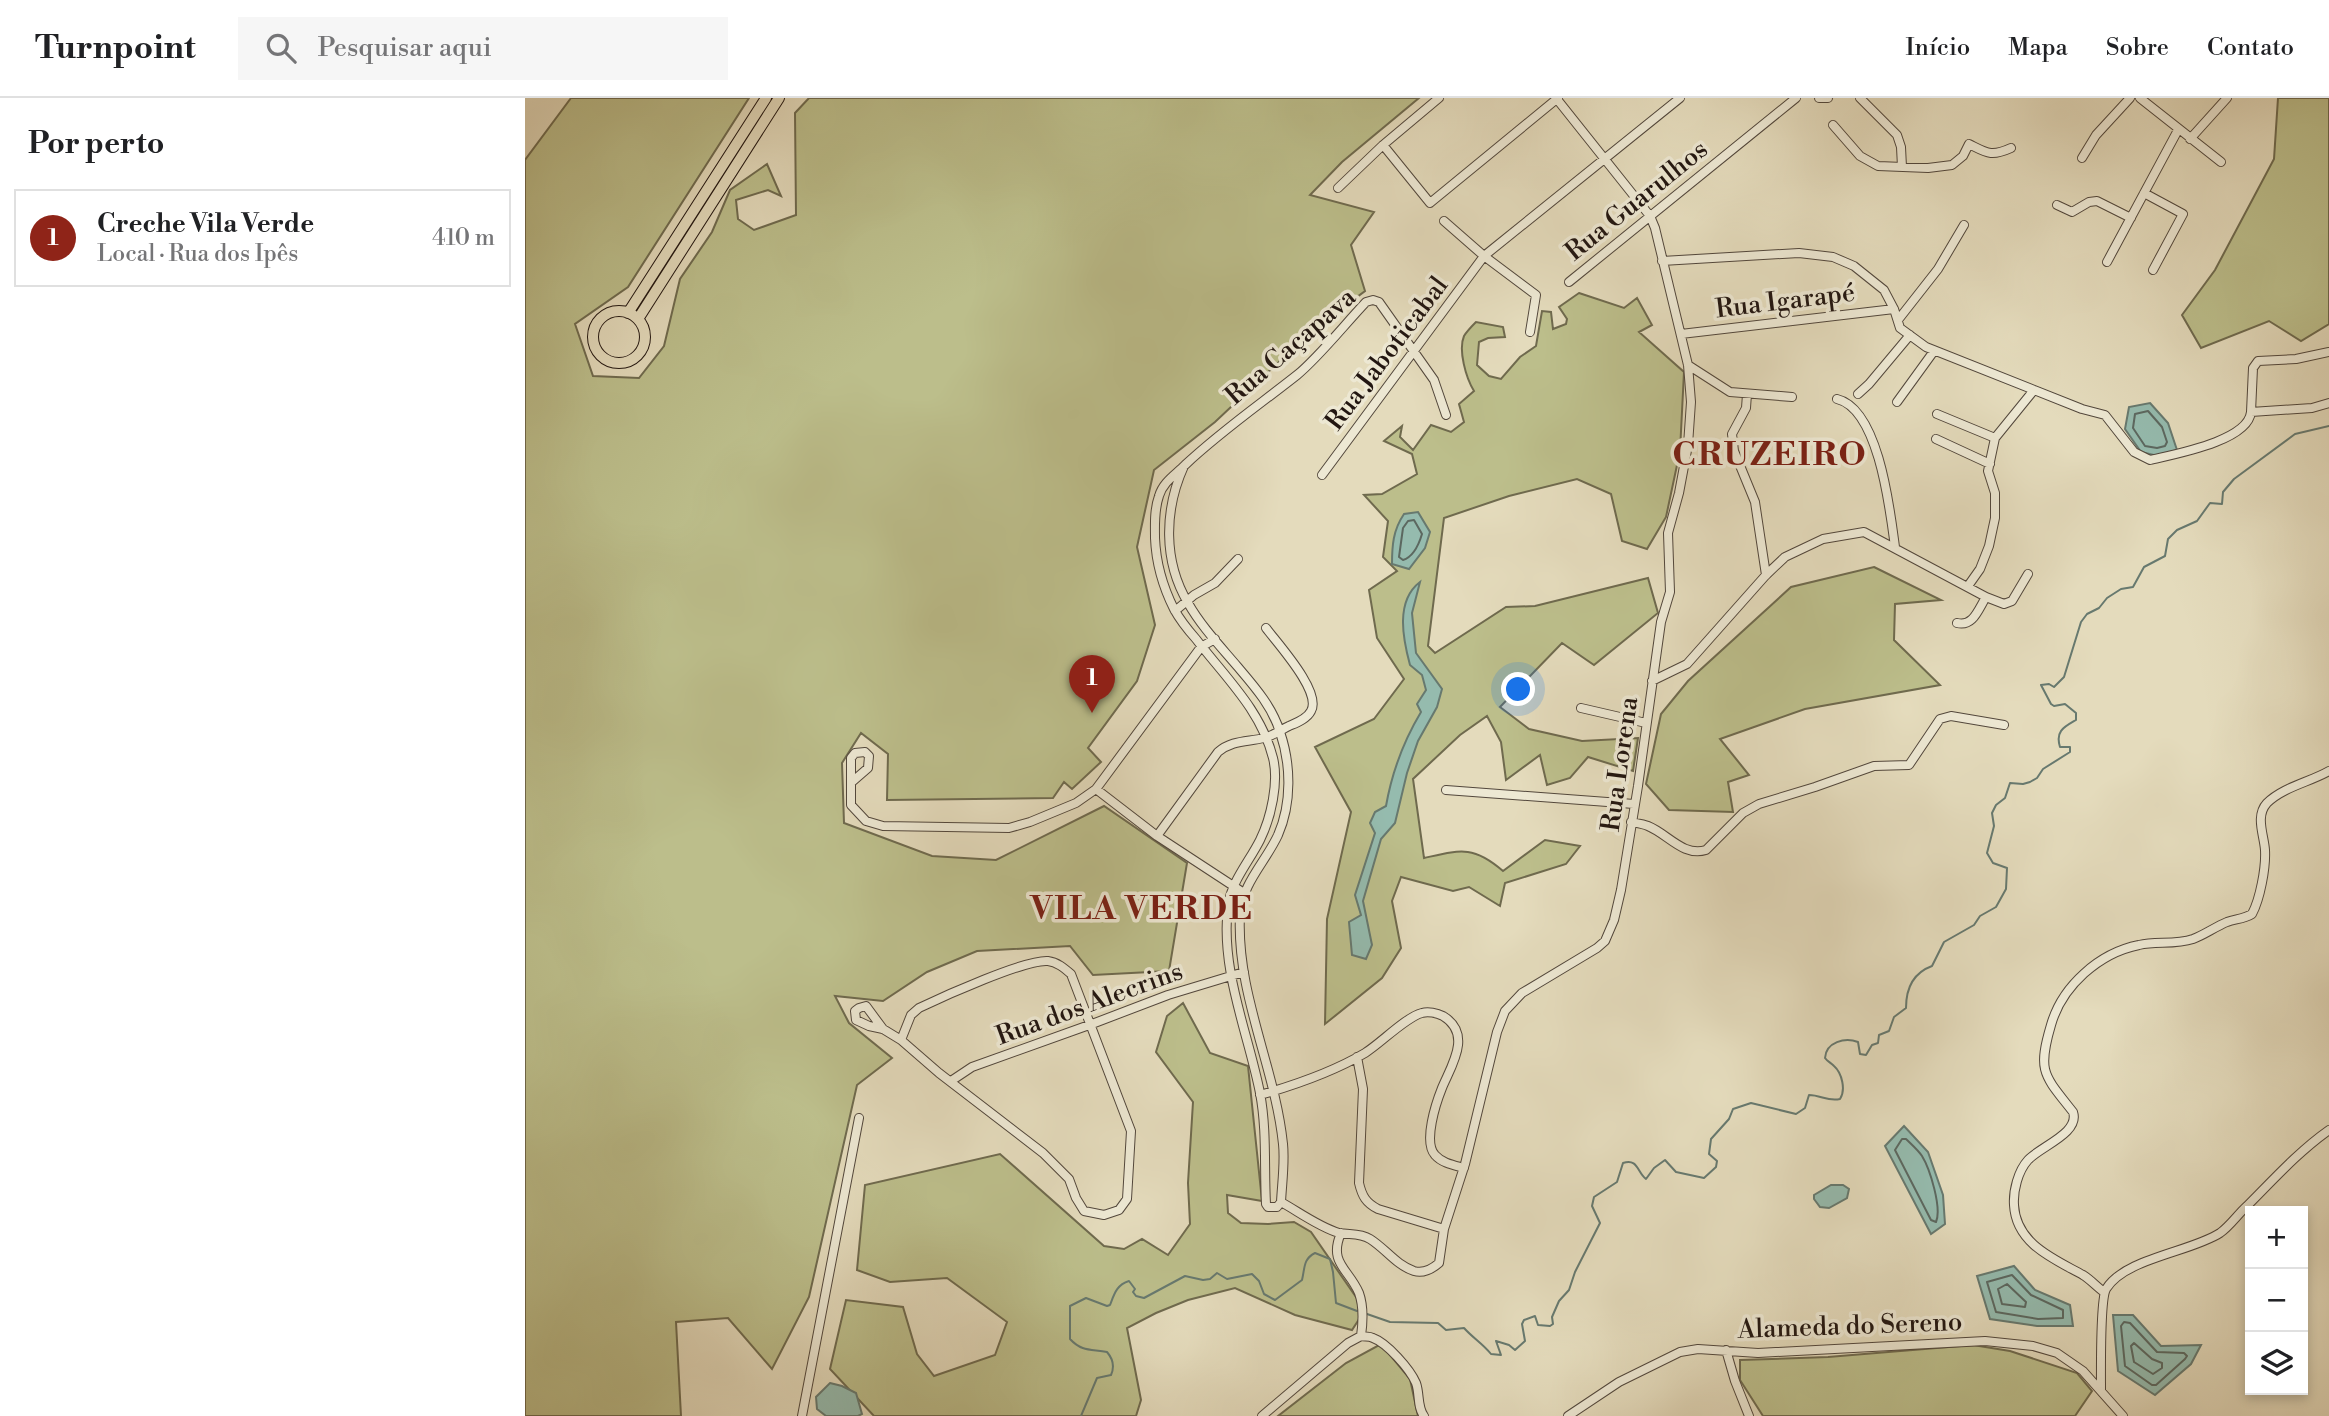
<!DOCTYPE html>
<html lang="pt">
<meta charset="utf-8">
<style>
:root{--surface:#fff;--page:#f6f6f6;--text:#202124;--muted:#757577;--line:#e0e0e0;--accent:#8f2418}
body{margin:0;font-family:"Libre Bodoni",serif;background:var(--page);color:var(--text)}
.controls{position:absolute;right:21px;bottom:21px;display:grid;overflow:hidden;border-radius:0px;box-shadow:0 4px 10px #0003}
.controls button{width:63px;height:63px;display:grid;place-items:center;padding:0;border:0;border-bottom:2px solid var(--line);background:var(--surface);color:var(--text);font:35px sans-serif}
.you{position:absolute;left:994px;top:592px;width:24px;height:24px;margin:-18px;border:5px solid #fff;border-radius:50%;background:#1a73e8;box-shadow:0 0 0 10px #1a73e833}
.badge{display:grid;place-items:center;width:46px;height:46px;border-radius:50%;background:var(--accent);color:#fff;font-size:23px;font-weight:700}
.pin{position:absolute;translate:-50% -58px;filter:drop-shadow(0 2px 4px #0008)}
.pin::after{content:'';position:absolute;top:37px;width:24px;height:21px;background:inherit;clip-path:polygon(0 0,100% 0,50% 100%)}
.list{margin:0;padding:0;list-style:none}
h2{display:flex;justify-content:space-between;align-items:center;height:91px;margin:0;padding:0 28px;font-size:30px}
h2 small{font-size:23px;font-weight:400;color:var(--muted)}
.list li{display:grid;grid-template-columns:46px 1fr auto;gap:21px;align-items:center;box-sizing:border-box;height:98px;margin:0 14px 14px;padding:0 14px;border:2px solid var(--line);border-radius:0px}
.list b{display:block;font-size:26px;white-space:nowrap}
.list p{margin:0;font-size:23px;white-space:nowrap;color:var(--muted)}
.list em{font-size:23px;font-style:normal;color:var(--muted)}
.icon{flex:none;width:38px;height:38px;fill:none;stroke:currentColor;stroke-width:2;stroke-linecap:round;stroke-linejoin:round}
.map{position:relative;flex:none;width:1804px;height:1318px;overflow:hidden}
header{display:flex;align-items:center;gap:42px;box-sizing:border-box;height:98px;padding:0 35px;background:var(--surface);border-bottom:2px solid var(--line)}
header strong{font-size:33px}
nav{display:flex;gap:38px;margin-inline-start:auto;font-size:24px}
.search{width:490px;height:63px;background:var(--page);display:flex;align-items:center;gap:18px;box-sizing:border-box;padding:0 24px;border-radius:0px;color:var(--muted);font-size:26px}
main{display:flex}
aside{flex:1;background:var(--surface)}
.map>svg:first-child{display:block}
.green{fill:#bcbe8b;stroke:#6f6a4e;stroke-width:2}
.water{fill:#95bbae;stroke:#67796f;stroke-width:2}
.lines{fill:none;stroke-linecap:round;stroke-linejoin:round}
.shore{stroke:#5c6860;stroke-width:2}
.stream{stroke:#67796f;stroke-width:2}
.minor-casing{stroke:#52473c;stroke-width:10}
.major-casing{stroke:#221611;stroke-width:12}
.minor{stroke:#ede8d3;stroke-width:8}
.major{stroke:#e4dbbc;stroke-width:10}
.labels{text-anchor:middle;stroke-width:7;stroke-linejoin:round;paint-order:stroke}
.street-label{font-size:26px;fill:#221611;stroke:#ede8d3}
.district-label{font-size:33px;font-weight:bold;letter-spacing:2px;fill:#7a1f14;stroke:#ede8d3}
</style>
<header>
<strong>Turnpoint</strong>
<div class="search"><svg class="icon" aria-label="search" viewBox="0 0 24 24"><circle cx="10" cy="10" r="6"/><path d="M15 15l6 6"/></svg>Pesquisar aqui</div>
<nav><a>Início</a><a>Mapa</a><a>Sobre</a><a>Contato</a></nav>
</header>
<main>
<aside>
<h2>Por perto<small></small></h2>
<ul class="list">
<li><span class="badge">1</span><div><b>Creche Vila Verde</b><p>Local · Rua dos Ipês</p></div><em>410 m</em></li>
</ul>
</aside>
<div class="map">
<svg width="1804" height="1318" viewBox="0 0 1804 1318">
<rect width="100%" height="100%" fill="#e4dbbc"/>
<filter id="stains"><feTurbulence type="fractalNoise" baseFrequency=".00286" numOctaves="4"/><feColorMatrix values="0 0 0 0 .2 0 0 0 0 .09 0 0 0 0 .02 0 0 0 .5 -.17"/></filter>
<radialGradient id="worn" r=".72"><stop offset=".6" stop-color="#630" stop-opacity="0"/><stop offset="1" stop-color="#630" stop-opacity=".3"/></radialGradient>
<path class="green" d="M46,0H224L103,189L50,226L68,278L114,280L139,248L155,181L187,134L205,92L242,66L256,98L243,92L211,102L213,121L229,132L271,117L270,15L284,0H894L817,64L785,97L849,114L826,147L840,193L790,230L690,324L629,372L612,449L630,527L612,583L563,650L576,664L547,691L539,684L528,700L362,702L363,656L336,635L317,665L319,725L407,758L471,762L579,708L662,765L644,873L568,877L545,848L452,853L402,874L358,903L310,898L324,925L367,960L332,987L284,1199L247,1271L203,1220L151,1224L156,1318H0V62Z
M1753,0H1804V226L1776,243L1744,223L1676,250L1657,217L1690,172L1749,61Z
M1054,195L1099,210L1112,200L1127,227L1114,234L1159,274L1155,353L1141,419L1122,451L1097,443L1086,396L1052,381L984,398L919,420L903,548L910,555L981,509L1010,508L1123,480L1133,515L1069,567L1037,545L975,609L1004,631L1057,643L1113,640L1108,673L1063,659L1045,680L1022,687L1015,657L981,682L976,644L962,618L935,637L888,681L899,760C935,752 948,747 978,773L1020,742L1055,748L1041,766L980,785L975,808L944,789L928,793L876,779L867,803L876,850L857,880L800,926L802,821L826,714L790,649L849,621L879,581L852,540L844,492L872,473L858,459L863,423L839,397L857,396L892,376L887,356L859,343L877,328L875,339L888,352L906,327L926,334L939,324L934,306L949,293C941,280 933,252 939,238C942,233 947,228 951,224L978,229L980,239L963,240L954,244L952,267L964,278L976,281L995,259L1011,248L1017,213L1026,214L1028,231L1041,226L1042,221L1034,209Z
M1349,469L1416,502L1370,506L1369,542L1415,587L1280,611L1195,641L1224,677L1203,684L1208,714L1144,712L1121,686L1136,616L1163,583L1266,489Z
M658,905L685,955L723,968L737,1103L702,1097L703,1115L716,1125L743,1126L769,1124L786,1134L840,1212L827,1232L770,1217L710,1190L663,1202L631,1215L602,1230L616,1302L611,1318H349L305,1271L321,1202L378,1209L392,1256L409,1278L470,1257L482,1224L422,1180L365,1184L332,1172L340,1087L475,1056L579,1148L599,1151L617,1141L643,1157L665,1126L663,1085L668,1004L631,954L642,918Z
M856,1246L885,1281L893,1318H753L821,1265Z
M1448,1247L1485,1253L1552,1275L1567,1293L1550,1318H1238L1215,1282V1262L1303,1259Z"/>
<path class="water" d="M1625,305L1643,325L1652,352L1633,358L1616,354L1600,331L1604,309Z
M893,414L905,434L900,450L884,471L867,466C867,448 868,432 879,416Z
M895,484L887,515L891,555L917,591L912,609L893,643L882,675L870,725L856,741L838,803L847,847L841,861L827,857L824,824L836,817L830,797L850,735L845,725L850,714L861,708C867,674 878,644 896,614L892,606L901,592L897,577L885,567C878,541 870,503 895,484Z
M1379,1028L1403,1054L1418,1097L1420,1126L1406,1136L1360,1048Z
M1306,1087H1318L1324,1091L1322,1100L1304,1110L1295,1109L1289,1101V1097Z
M1489,1168L1510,1192L1545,1207L1548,1228H1512L1465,1221L1452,1178Z
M1588,1217H1608L1636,1248L1676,1247L1666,1266L1630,1297L1593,1273Z
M305,1285L317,1288L331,1295L337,1316L333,1318H301L292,1311L291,1299Z"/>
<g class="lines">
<path class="shore" d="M1623,313L1637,329L1642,344L1640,348L1632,350L1620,348L1608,330L1610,316Z
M889,422L897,436C894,446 888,459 878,462L874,459L878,430L883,423Z
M1377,1041H1381C1386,1046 1393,1052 1397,1058C1405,1071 1417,1110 1411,1124L1406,1122L1370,1052Z
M1487,1177L1506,1197L1538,1212V1220L1513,1221L1471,1214L1462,1184Z
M1482,1186L1501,1204L1500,1209L1477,1206L1473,1191Z
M1599,1224L1605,1225L1632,1254L1659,1255L1662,1258L1660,1261L1631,1287H1627L1600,1268L1596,1228Z
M1609,1245L1627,1261L1637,1265V1270L1628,1276L1609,1264L1606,1248Z"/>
<path class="stream" d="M842,1216L865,1224L913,1225L921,1232L939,1230C948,1240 958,1246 966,1256L976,1257L971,1243L984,1247L990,1252L1000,1243L997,1226L999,1222L1010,1218L1013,1227L1025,1228L1028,1226L1027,1219L1034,1203L1044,1192L1050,1174L1075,1125L1067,1108L1069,1099L1092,1084L1098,1065C1113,1060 1112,1074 1121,1081L1129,1070L1140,1062L1151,1074L1179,1080L1191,1069L1192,1063L1184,1056L1186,1041L1204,1021L1208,1011L1226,1005L1271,1016L1280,1010L1284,997C1296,997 1303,1004 1315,1001C1321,992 1317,975 1309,968C1306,965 1302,963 1300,960C1301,944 1320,939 1333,944L1335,956L1341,957L1347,947L1353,945L1354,937L1364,933L1369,919L1381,910C1381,890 1388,875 1407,868L1419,844L1449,827L1455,818L1471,809L1481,791L1482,770L1468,765L1462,755L1469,728L1467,715L1471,707L1480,700L1485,685L1498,686L1505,684L1512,680L1518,671L1545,654V649H1535C1530,633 1539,629 1551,622V615L1540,606L1529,608L1526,606L1516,587L1524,586L1529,589L1539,579L1556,524L1562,516L1574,510L1582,500L1596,491L1608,489L1619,469L1640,458L1643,441L1652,432L1672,423L1685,405L1697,406L1698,394L1709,381L1770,336L1804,328
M556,1318L572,1280L586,1277C590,1268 588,1261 582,1254C566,1251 557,1254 545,1241V1208L561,1200L582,1208L585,1207C589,1197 591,1187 604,1183L610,1191L608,1194L611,1198L619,1200L660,1178L678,1182L685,1181L692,1175L702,1181L727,1176L734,1183L739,1196L750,1202L777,1182C780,1170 778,1161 790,1155L805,1161L808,1174L811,1205L832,1213"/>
<g class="minor-casing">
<path id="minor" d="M1294,0H1303
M1335,0L1372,37L1376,49L1377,69
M1615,0L1696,64
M1308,27L1335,58L1353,68L1403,70L1427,67L1438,58L1444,46C1462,55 1466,59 1486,50
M1665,41L1702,0
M858,47L905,105L1033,0
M1557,60L1571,37L1605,0
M813,90L858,47L914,0
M1619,95L1658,116L1628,172
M1532,107L1547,114L1564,104L1572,103L1606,120
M919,123L959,158L1011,197L1005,234
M1137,163L1274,155L1308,159L1329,168L1359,192L1369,211L1375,230L1401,249L1557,311L1580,317L1609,354L1625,362C1650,356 1723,343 1726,314L1787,310L1804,305
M1582,164L1653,32
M1044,184L1271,0
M1373,222L1413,171L1439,127
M1156,236L1369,211
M1163,267L1205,294L1267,299
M1222,296L1221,310L1207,336L1209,353L1230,404L1241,477
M1333,296L1344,286L1385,237
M1312,301C1354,311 1365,412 1370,449
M1372,304L1409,253
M1726,314L1728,270L1733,263L1771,261L1804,254
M1412,316L1470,340
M1411,341L1465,366
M659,368C639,412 638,463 663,505C676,528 695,548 712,568C729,588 747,608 755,634C766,666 767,705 753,737C740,765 717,785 715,817C711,895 750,969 758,1046C760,1064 757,1085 756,1104L752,1109H743L741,1106C739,1069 742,1032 735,995C723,934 695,872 703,808C706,784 724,764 735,742C746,720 754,684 748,660C736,612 700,579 671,541C663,532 655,522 649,511C638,489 631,465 630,440C630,427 629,412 634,398C638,384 650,377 660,367C695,334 734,307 772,277C794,259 820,226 841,204L848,202L854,204L909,282L921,317
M797,377L959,158L1155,0
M1443,488L1455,471L1464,448L1470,420V395L1463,373L1470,340L1509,292
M650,513L669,497L690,485L713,461
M1432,525C1448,529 1453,512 1461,499
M1127,583L1162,566L1241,477L1260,459L1298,441L1339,434L1461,499L1479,506L1487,503L1503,476
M1056,610L1121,625
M328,683L343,670L344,658L340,654L330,655L326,660V707L341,723L358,728L484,730L505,724L551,705L571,691L676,549L690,541
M571,691L632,738L719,795
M921,692L1109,706
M1106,724C1111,725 1118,726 1123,728C1143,736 1158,759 1181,752L1218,715L1234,706L1290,689L1349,668L1384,667L1415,621L1426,618L1479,627
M632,738L693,654C707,642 722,644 739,640C747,638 756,632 764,628C771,625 782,621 786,613C797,594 753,546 741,530
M358,931L341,908L334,910L330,913L331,922L344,928L358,931L376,942L414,975L518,1055L544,1081L551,1100L559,1113L579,1117L594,1112L602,1101L606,1033L546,876C539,870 532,864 523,863C501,861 417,899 394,910L386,917L376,942
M832,959L838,991L834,1085C837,1098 841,1105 853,1111L919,1131
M426,983L447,969L567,926L643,897L719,874
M735,997C770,987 808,974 840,955C856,945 881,919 897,915C903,913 912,915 918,918C948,936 926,968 917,990C911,1005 898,1044 910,1057C917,1065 928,1067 939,1070
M756,1104C774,1114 794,1129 814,1135C825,1137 835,1135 845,1141C861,1151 871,1167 889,1173C899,1176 907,1171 914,1165L919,1131L940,1066L972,934L980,913L997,895L1072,850L1080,843L1089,822L1096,792L1113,688L1136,524L1145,494L1143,435L1154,395L1163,347L1166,304L1163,267L1130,130L1125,118L1031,0
M816,1135C803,1165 824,1171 834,1195C839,1209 838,1224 836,1238
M1579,1194C1572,1189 1566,1182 1558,1177C1529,1161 1491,1146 1489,1107C1488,1093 1493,1073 1503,1062C1516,1048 1555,1035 1548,1014C1519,977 1512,974 1526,927C1537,888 1574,855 1614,847C1631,843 1650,847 1668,841C1679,837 1690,829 1702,824C1710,821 1719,821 1727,816C1735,801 1741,770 1740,752C1739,737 1730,718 1742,705C1758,689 1785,684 1804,673
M836,1238C840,1239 844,1238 848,1240C862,1245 885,1271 891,1285C895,1296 892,1309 899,1318
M1201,1252L1210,1283L1224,1318
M1576,1292C1576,1274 1575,1202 1581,1191C1600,1160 1666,1154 1695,1135C1705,1128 1713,1116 1722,1108C1748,1082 1774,1053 1804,1032
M277,1318L334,1020
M737,1318L823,1245L836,1238
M1043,1318L1094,1284L1155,1254L1173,1251L1233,1255L1460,1243L1508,1248L1532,1255L1558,1273L1598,1318"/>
</g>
<g class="major-casing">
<path id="major" d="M68 239a26 26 0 1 1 52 0a26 26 0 1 1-52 0Z
M103,215L241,0
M113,221L254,0"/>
</g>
<use href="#minor" class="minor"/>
<use href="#major" class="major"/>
</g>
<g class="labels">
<g class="street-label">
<text transform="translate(1111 102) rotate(-39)" y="9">Rua Guarulhos</text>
<text transform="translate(1260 202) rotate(-7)" y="9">Rua Igarapé</text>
<text transform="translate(765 248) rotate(-41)" y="9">Rua Caçapava</text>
<text transform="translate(861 255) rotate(-53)" y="9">Rua Jaboticabal</text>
<text transform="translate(1094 666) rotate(-82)" y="9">Rua Lorena</text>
<text transform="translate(564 905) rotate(-20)" y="9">Rua dos Alecrins</text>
<text transform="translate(1325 1227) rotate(-2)" y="9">Alameda do Sereno</text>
</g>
<g class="district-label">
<text x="1245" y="367">CRUZEIRO</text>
<text x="617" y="821">VILA VERDE</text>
</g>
</g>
<rect width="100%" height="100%" filter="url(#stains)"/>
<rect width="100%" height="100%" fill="url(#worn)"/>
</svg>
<div class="controls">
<button>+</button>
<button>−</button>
<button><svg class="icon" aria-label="layers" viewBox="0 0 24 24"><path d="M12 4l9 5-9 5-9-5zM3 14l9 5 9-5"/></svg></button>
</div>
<div class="you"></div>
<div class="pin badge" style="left:567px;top:615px">1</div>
</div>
</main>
